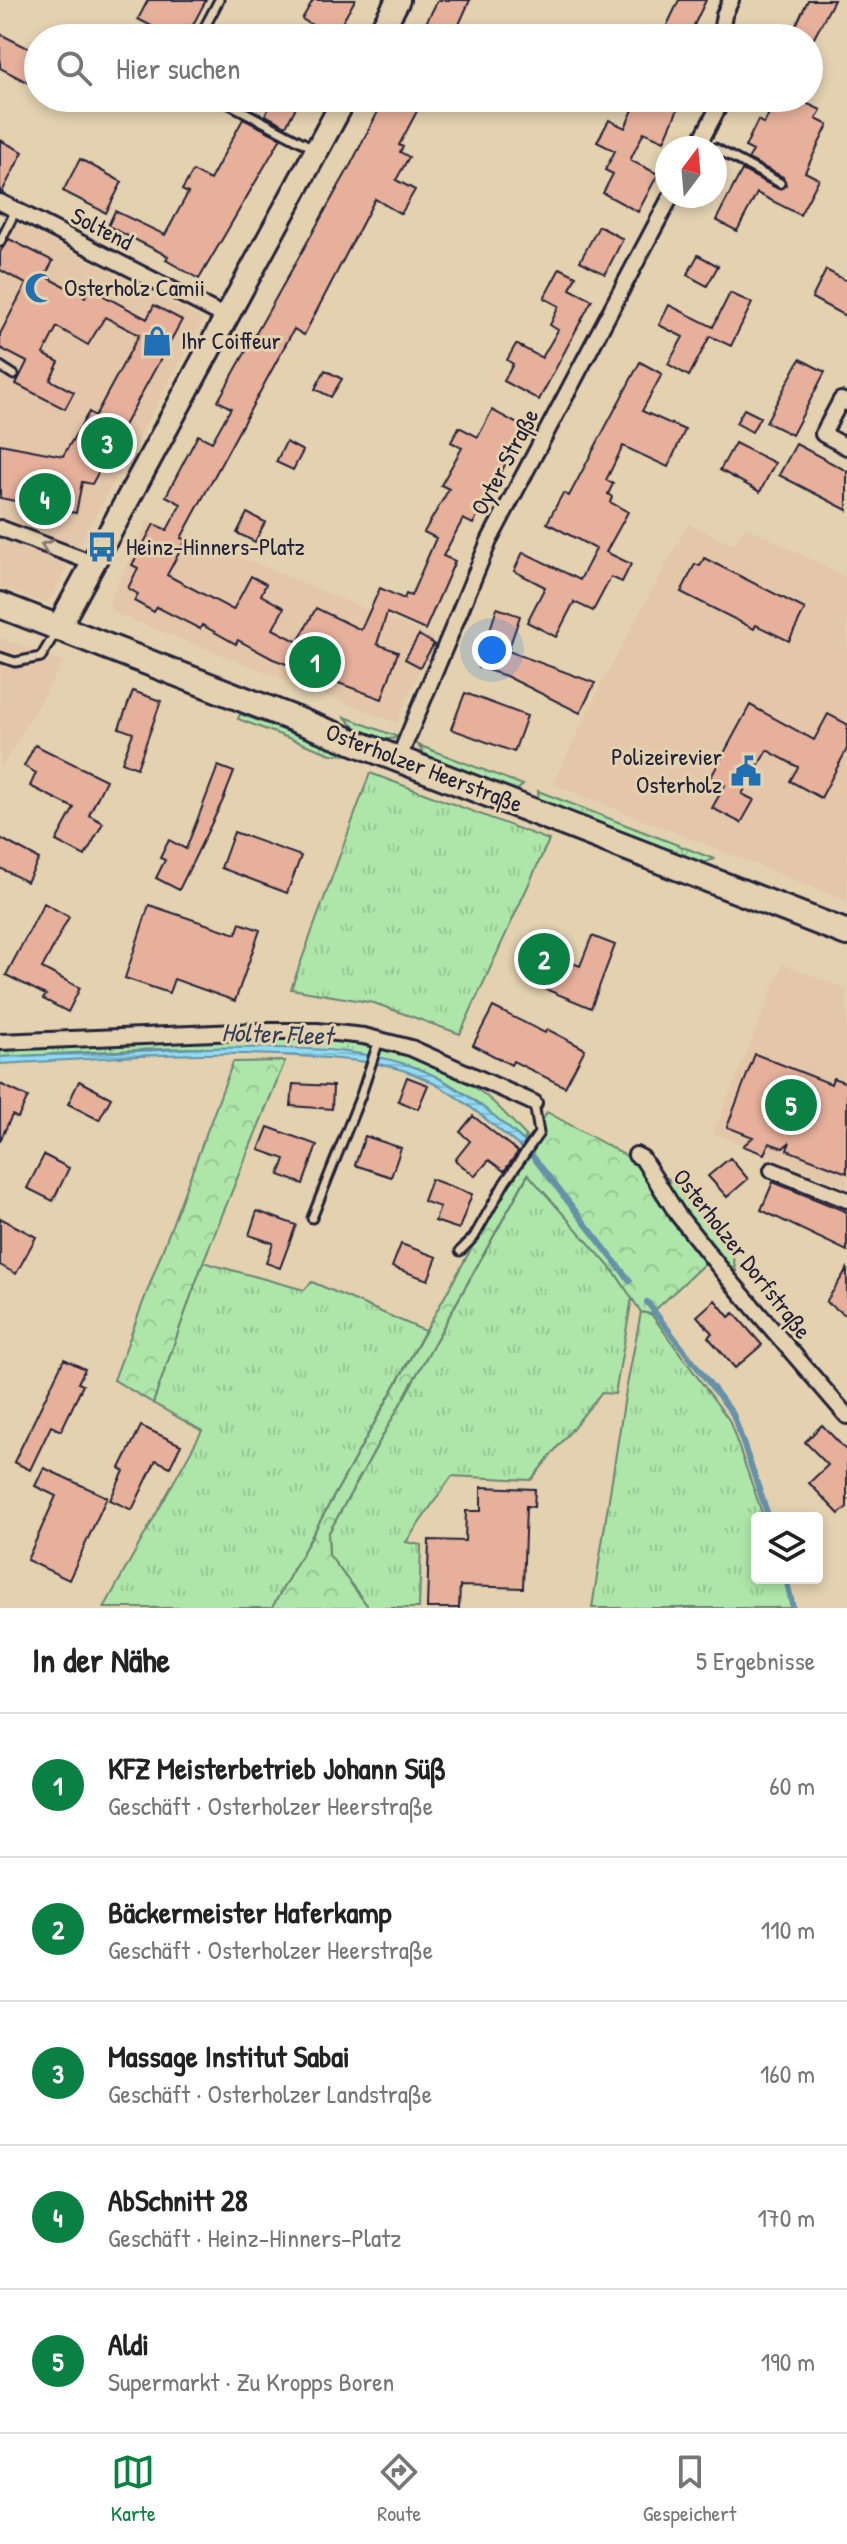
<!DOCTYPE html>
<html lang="de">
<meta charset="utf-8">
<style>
:root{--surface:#fff;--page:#f2f2f2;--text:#222;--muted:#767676;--line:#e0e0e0;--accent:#0b8043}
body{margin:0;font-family:"Patrick Hand",sans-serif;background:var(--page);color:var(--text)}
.controls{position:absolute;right:24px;bottom:24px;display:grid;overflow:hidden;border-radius:8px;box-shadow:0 4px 12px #0003}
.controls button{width:72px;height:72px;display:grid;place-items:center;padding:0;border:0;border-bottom:2px solid var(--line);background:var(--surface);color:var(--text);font:40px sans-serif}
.compass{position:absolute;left:655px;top:136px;width:72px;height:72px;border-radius:50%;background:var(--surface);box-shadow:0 4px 12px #0003;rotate:16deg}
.you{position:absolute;left:492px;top:650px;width:28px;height:28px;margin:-20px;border:6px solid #fff;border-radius:50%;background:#1a73e8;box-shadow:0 0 0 12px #1a73e833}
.badge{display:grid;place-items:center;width:52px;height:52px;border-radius:50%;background:var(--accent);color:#fff;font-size:26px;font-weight:700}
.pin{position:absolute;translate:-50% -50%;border:4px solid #fff;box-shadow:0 2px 8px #0006}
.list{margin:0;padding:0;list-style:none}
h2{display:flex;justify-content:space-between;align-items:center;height:104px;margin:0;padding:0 32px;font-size:34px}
h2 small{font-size:26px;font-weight:400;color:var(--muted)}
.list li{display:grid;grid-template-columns:52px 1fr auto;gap:24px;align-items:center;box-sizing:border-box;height:144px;padding:0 32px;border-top:2px solid var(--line)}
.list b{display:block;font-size:30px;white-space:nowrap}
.list p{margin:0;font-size:26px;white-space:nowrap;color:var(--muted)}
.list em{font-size:26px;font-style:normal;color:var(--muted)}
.icon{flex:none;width:44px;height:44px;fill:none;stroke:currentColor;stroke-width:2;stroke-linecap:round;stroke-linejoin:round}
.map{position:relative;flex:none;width:847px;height:1608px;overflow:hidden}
.search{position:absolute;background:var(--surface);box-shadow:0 4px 12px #0003;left:24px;right:24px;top:24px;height:88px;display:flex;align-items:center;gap:20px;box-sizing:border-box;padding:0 28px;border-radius:44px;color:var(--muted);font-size:30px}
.sheet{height:824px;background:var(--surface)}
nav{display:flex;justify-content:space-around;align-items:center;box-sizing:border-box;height:112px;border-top:2px solid var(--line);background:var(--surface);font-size:22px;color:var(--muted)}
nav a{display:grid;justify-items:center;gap:4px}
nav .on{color:var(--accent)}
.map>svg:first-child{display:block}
.built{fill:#e4c7a9}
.grass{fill:url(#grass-tufts);stroke:#688472;stroke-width:2}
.forest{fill:url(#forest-crowns);stroke:#688472;stroke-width:2}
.water{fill:url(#water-rules);stroke:#6592a9;stroke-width:2}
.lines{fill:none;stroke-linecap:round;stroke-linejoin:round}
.stream{stroke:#6592a9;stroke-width:6}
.building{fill:#e6b09b;stroke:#22223b;stroke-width:2}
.lane-casing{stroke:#22223b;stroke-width:13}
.street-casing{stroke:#22223b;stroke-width:20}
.secondary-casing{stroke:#22223b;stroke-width:28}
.primary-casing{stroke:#22223b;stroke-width:30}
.lane{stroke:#e3d1af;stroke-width:7}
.street{stroke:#e3d1af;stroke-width:14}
.secondary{stroke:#e3d1af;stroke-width:22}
.primary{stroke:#e3d1af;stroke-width:24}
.oneway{stroke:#827a75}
.labels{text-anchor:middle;stroke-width:6;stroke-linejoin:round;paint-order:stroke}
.street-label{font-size:24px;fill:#22223b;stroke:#e3d1af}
.poi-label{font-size:24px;fill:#22223b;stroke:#e3d1af;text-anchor:start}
.water-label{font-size:26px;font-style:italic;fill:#333e57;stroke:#e3d1af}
</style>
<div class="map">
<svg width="847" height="1608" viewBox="0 0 847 1608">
<defs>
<pattern id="grass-tufts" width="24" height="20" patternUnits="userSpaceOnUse" patternTransform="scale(2)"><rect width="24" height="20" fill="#aee6a9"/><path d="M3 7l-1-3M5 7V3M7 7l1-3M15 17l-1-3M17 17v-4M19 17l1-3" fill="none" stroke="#95c592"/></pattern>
<pattern id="forest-crowns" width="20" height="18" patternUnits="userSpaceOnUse" patternTransform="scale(2)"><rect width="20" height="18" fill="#aee6a9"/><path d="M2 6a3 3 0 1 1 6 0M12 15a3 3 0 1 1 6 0" fill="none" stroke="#95c592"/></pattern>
<pattern id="water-rules" width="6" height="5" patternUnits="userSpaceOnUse" patternTransform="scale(2)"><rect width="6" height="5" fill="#92dcf3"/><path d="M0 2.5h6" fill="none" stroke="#7ebcd1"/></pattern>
</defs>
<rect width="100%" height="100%" fill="#e3d1af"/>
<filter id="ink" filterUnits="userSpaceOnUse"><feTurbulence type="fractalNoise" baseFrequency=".0125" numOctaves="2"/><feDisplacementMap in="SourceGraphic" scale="16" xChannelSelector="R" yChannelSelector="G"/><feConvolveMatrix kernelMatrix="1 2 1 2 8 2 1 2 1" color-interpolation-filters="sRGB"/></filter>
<g filter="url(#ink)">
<path class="built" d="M11,220L203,320L47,604L0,587V242Z
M149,519L433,637L397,723L114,613L110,607V600Z
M688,524L734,545L745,526L847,578V901L553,784L605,677Z
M0,637L63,662L0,770Z
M783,964L847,989V1187L713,1133Z"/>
<path class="grass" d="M240,714L353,755L331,754L238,719Z
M345,717L398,737C381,744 355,730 345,717Z
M418,745L523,785L517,790L433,758L423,753Z
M370,773L549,840L460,1034L374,1003L291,989Z
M538,791L714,859L703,863L539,800Z
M302,1037C367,1044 440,1055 492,1101C504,1112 515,1124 526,1136L524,1141C490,1112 455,1081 413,1067C379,1056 346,1053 311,1051C208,1043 103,1052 0,1057V1049Z
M529,1173L616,1274L632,1298L615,1394L601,1393L531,1480L452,1476L406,1542L421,1545L419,1608H369L329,1555L328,1534Z
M203,1262L304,1290L312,1282L425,1331L272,1608H104L202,1431L153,1403Z
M641,1312L651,1314L729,1420L764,1518H757V1578H785L791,1608H592L625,1396Z"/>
<path class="forest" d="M285,1061L203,1262L153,1403L114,1380L233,1062Z
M547,1112L635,1161L705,1263L651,1314L641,1312L616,1274L528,1174L328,1534L329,1555L369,1608H272Z
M657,1171C681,1186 716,1220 729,1246C733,1253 734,1263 736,1271L733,1273L712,1249L656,1175Z"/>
<path class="water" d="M205,1048C275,1048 370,1043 435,1076C469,1094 499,1119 528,1145L525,1151C490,1123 456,1091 414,1074C383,1062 346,1059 312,1057C208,1049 104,1058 0,1064V1057Z"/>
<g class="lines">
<path class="stream" d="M531,1154L630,1281
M647,1302L733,1414L769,1518
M786,1578L793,1608"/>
</g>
<path class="building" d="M148,0H206L186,38H157L161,31L138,19Z
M313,0H355L334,37L302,19Z
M438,0H470L453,38H418Z
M679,0H706L688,38H661Z
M808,0H834L814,38H790Z
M0,34L38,53V88L0,68Z
M274,98H301L286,126L265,115Z
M385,98H424L399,145L403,147L400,152L409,157L396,180L415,190L401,214L375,199L304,335L294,329L181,538L186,540L167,575L233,610L251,576L266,584L261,595L284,608L273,629L298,642L316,608L361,630L380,588L404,599L406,594L411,596L436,538L424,532L449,489L441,485L462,448L451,442L459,427L478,437L492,410L525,428L473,524L463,519L443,556L455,561L425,630L387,613L377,644L398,652L382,699L273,659L238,640L236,644L202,625L200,629L157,607L154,612L134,601L138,594L128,588L138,568L132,565L154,524L167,530L181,504L166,496L198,435L212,442L231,408L218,401L350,166Z
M638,98H671L681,102L664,141L644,132L630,160L658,174L638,212L603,193L613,174L605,170L615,151L597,142L609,120L625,128Z
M776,98H795L821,110L816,119L828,125L805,172L819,179L800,215L757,193L737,231L716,220L742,170L778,189L786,185L783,177L748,159L753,151L745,147L758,120L764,124Z
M243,119L281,138L199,279L166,260L168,256L108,226L115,211L165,235L188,193L182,190L193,171L210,180Z
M0,140L23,152L2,192H0Z
M80,159L122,182L106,213L63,191Z
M599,226L623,239L605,274L580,261Z
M9,239L53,261L45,276L85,297L89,288L147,319L154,305L182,320L92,484L82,482L76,513L0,498V444L63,456L89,412L95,416L139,335L105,317L88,345L57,327L43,354L59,362L50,380L74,392L65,409L16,384L27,362L0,348V334L26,284L0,270V252Z
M698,255L718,266L707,286L687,275Z
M560,268L576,276L570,289L592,300L539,400L504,381L513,364L507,360L516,344L542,358L558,330L550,325L559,306L544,298Z
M826,270L847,281V317L812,298Z
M730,293L752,303L731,346L710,336L689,376L668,364L683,337L659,325L669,305L713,327Z
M800,359L825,372L792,435L766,422Z
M640,362L662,374L642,411L685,430L668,467L623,446L606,480L613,484L608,494L612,497L610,502L628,512L606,552L631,564L622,582L611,577L593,611L574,602L556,637L527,622L545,587L514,571L523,552L580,580L596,549L547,523L563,493L569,496Z
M325,370L342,379L331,397L315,389Z
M744,409L760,417L752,432L736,423Z
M286,442L303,451L293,470L276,462Z
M735,443L775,463L760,492L720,470Z
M796,444L847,471V510L779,475Z
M247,513L265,522L255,542L237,533Z
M704,558L805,609L789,641L756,625L754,629L681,592L695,564L700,566Z
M497,608L520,616L508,651L595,683L580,713L506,676L478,667Z
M419,635L434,644L420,667L405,659Z
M133,691L161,701L137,768L122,762L133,733L119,728Z
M465,693L527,716L514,752L451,729Z
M750,705L814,740L828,714L847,724V749L821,798L790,781L798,767L767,750L742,794L754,800L741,823L712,808L725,785L711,777Z
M35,745L106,780L89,815L103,823L85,856L56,841L74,808L30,786L36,773L24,766Z
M218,766L234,772L223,800L179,890L156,878L165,860L160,858L169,840L186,849Z
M234,832L301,856L287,893L221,868Z
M0,838L39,859L27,882L0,868Z
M44,903L69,917L42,968L80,988L68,1012L43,999L46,995L6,975Z
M149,905L236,934L240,923L260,930L235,1001L174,979L169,993L125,978Z
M592,936L615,945L591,1008L526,981L539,949L580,966Z
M493,1007L545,1033L547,1029L585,1049L565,1087L513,1061L511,1065L473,1045Z
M755,1054L831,1084L833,1078L847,1083V1173L787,1150L790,1142L783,1148L769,1143L764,1154L743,1146L753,1137L727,1127Z
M407,1077L428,1085L418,1109L398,1101Z
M79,1081L111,1098L99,1120L68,1104Z
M0,1084L28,1097L18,1118L12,1115L0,1141Z
M293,1084L333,1086L332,1109L291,1106Z
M473,1116L518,1152L504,1171L489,1160L475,1176L455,1160L470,1141L460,1132Z
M268,1127L317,1145L303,1184L279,1175L285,1159L259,1150Z
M365,1136L401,1148L391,1177L355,1165Z
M44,1155L69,1168L53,1201L27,1188Z
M730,1158L748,1179L727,1197L708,1176Z
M431,1179L472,1194L459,1229L435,1221L440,1207L423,1201Z
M773,1182L847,1212V1251L761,1210Z
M257,1211L296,1225L280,1268L266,1263L273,1243L249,1235Z
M0,1218L36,1237L16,1274L0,1265Z
M401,1244L437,1257L428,1280L392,1267Z
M847,1269V1316L826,1302Z
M715,1300L729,1317L734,1313L762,1345L735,1368L708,1337L712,1333L697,1316Z
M64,1359L85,1369L78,1383L83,1385L61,1431L51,1426L30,1470L14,1462Z
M822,1425L847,1451V1507L839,1514L809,1483L828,1465L805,1442Z
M141,1426L181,1445L170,1467L156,1460L132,1510L110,1500L124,1471L120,1468Z
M44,1468L107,1497L69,1580L27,1560L56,1496L35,1486Z
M481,1487L535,1489L534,1507L526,1506L523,1588L460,1586L459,1608H427L429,1540L465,1541L466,1511H481Z"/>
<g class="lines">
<g class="lane-casing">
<path id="lane" d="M199,38L219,0
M218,98L315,149
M715,148L780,183
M0,242L16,210
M0,366L14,375
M0,657L15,662L41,657L57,630
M312,1218L361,1095L379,1040
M460,1251L474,1237L505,1182L539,1133L534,1103"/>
</g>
<g class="street-casing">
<path id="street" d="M720,38L724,15L731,0
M697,148L720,104L719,98
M0,202L226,317
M847,403L841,400L823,434L847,447
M0,528L93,563
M399,758L489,541L671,196
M0,1042L262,1031H317L364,1036L411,1048L534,1103
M636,1155L642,1158L678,1215L728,1278L847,1416
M772,1170L847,1200"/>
</g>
<g class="secondary-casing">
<path id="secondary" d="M377,38L398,0
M58,628L345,98"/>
</g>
<g class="primary-casing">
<path id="primary" d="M0,605L847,933"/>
</g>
<use href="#lane" class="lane"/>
<use href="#street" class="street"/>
<use href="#secondary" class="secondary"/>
<use href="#primary" class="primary"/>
</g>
<defs><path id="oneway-chevron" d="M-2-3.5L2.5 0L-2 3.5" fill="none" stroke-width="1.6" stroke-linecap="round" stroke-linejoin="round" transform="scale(2)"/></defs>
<use class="oneway" href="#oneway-chevron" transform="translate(46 546) rotate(-159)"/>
</g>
<defs>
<g id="mosque-bare" transform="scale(2.4)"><path d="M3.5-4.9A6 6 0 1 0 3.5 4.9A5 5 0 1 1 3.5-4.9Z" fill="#1f6fb2" stroke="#e3d1af" stroke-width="2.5" paint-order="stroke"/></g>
<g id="shop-bare" transform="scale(2.4)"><path d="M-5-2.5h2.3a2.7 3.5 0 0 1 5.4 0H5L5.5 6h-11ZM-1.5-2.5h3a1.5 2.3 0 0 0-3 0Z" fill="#1f6fb2" stroke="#e3d1af" stroke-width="2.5" paint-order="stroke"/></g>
<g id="bus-bare" transform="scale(2.4)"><path d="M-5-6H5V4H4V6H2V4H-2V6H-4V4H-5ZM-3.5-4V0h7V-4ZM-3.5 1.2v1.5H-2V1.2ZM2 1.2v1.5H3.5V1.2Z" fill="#1f6fb2" stroke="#e3d1af" stroke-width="2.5" paint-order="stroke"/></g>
<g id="civic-bare" transform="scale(2.4)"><path d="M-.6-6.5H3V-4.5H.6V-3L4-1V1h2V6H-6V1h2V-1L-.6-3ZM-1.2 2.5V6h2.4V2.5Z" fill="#1f6fb2" stroke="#e3d1af" stroke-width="2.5" paint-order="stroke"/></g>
</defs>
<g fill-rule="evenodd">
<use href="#mosque-bare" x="40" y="288"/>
<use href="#shop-bare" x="157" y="341"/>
<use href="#bus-bare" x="102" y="547"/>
<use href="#civic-bare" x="746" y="771"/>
</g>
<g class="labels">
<g class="street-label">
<text transform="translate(102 229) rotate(27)" y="8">Soltend</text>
<text transform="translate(505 462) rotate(-62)" y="8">Oyter Straße</text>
<text transform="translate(424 768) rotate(21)" y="8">Osterholzer Heerstraße</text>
<text transform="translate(742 1254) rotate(52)" y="8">Osterholzer Dorfstraße</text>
</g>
<g class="poi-label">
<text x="64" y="296">Osterholz Camii</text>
<text x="181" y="349">Ihr Coiffeur</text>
<text x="126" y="555">Heinz-Hinners-Platz</text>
<text x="722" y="765" text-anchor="end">Polizeirevier<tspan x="722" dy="28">Osterholz</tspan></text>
</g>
<g class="water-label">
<text transform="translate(277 1034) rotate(2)" y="9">Holter Fleet</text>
</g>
</g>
</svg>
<div class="controls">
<button><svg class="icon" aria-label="layers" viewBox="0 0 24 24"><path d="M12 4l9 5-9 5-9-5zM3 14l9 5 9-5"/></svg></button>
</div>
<svg class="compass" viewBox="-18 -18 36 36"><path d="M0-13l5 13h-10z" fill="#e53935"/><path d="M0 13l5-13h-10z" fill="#767676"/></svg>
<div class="you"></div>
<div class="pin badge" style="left:315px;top:662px">1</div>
<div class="pin badge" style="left:544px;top:959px">2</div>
<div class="pin badge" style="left:107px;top:443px">3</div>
<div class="pin badge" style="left:45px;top:499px">4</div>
<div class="pin badge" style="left:791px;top:1105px">5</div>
<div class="search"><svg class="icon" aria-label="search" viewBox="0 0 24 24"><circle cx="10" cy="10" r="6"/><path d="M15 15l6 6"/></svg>Hier suchen</div>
</div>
<section class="sheet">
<h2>In der Nähe<small>5 Ergebnisse</small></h2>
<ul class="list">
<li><span class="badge">1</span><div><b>KFZ Meisterbetrieb Johann Süß</b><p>Geschäft · Osterholzer Heerstraße</p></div><em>60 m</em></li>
<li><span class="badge">2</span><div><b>Bäckermeister Haferkamp</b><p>Geschäft · Osterholzer Heerstraße</p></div><em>110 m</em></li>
<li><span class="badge">3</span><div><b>Massage Institut Sabai</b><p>Geschäft · Osterholzer Landstraße</p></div><em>160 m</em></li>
<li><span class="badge">4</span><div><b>AbSchnitt 28</b><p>Geschäft · Heinz-Hinners-Platz</p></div><em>170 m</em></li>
<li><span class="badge">5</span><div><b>Aldi</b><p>Supermarkt · Zu Kropps Boren</p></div><em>190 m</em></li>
</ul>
</section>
<nav>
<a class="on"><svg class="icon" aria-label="map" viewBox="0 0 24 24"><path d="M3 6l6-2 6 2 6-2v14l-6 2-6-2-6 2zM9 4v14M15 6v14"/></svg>Karte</a>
<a><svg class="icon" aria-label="directions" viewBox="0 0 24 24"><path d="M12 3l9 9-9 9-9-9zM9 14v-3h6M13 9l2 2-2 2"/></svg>Route</a>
<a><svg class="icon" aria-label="saved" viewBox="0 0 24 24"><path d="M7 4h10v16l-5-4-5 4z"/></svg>Gespeichert</a>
</nav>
